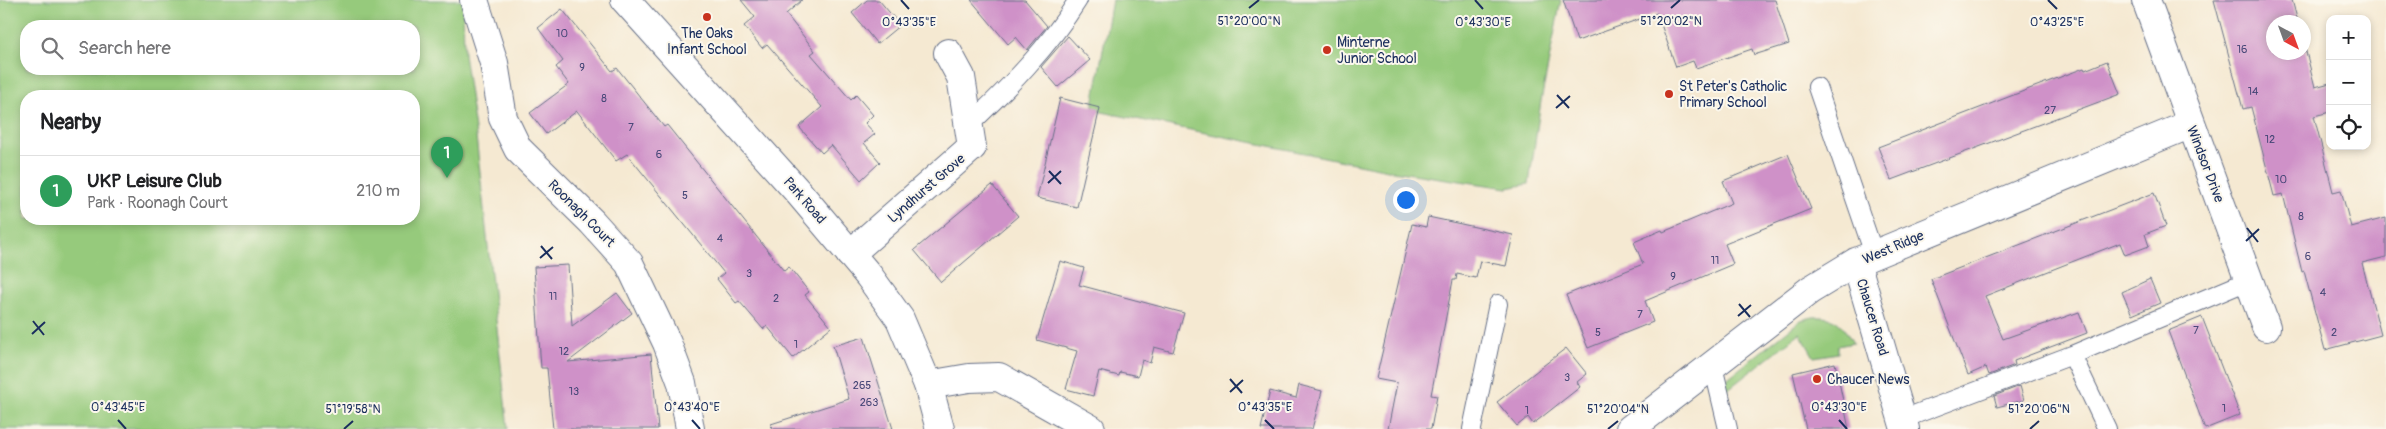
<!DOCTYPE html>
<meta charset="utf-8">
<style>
:root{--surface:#fff;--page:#f2f2f2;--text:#202124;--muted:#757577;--line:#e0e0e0;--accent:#111827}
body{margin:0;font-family:Pangolin,sans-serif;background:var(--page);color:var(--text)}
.controls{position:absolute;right:15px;top:15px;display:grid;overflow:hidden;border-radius:10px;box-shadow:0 2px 8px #0003}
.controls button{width:45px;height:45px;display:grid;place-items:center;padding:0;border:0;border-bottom:1px solid var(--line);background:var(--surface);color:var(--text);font:25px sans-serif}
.compass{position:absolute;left:2266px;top:15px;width:45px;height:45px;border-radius:50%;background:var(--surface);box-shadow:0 2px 8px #0003;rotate:139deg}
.you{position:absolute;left:1405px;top:199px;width:18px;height:18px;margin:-12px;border:4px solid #fff;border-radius:50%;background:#1a73e8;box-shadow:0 0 0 8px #1a73e833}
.badge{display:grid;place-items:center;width:32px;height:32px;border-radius:50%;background:var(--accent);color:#fff;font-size:16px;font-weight:700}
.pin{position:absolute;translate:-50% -41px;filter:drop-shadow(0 1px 2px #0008)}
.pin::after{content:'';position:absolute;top:26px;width:18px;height:15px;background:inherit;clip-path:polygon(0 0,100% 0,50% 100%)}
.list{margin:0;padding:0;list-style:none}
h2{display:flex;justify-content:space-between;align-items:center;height:65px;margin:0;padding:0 20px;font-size:21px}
h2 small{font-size:16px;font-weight:400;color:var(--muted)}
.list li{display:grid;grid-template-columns:32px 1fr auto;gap:15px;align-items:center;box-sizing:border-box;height:70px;padding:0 20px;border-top:1px solid var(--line)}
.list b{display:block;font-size:19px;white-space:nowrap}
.list p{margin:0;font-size:16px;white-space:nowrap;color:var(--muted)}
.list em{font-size:16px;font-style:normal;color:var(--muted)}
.icon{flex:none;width:28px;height:28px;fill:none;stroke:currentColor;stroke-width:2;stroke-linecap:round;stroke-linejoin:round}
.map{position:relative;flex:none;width:2386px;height:429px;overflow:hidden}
.search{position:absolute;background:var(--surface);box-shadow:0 2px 8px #0003;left:20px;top:20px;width:400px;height:55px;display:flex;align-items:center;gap:12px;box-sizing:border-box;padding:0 18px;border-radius:20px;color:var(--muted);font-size:19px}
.panel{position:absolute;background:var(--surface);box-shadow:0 2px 8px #0003;left:20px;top:90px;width:400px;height:135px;border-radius:20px}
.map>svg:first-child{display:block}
.green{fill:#96ca7b;stroke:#587c6c;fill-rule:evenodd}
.building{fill:#cf91c8}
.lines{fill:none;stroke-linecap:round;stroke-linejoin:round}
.service-casing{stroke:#677087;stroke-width:20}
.minor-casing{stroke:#677087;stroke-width:30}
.tertiary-casing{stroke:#677087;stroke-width:30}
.service{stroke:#fff;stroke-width:18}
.minor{stroke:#fff;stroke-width:28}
.tertiary{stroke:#fff;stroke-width:28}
.ticks{fill:none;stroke:#1b2f5e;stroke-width:2}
.poi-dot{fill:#c8321e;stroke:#fbf7ec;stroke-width:2}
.labels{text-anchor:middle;stroke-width:4;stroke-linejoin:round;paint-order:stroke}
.number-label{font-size:11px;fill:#484878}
.poi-label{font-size:14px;fill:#1b2f5e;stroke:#fbf7ec;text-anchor:start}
.street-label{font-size:14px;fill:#1b2f5e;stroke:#fbf7ec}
.ticks-label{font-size:12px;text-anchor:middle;fill:#1b2f5e;stroke:#fbf7ec;stroke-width:4;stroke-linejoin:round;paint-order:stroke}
</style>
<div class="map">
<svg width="2386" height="429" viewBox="0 0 2386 429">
<rect width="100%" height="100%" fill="#fbf7ec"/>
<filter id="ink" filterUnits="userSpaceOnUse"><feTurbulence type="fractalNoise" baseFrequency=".02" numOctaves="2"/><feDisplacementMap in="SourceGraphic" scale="10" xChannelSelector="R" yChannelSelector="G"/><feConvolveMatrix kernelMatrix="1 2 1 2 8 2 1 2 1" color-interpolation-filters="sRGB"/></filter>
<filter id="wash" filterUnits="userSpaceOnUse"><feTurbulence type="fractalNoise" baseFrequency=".0096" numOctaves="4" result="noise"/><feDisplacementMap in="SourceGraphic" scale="20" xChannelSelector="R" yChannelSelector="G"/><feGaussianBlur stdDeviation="1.12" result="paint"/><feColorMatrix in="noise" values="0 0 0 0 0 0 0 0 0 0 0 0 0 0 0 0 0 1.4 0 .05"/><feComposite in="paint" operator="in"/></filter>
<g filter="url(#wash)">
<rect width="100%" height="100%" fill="#f5e9d2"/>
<path class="green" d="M0,0H463L464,54L476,136L508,429H0ZM26,26H414V69H26ZM26,96H414V219H26Z
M1112,0H1561L1541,101L1529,184L1507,188L1393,171L1092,110Z
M1813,317C1837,316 1841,323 1853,343L1838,346V353L1814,357L1800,333L1727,390L1724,381L1801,320Z"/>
<g id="blocks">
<path class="building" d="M741,0H802L786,14L815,51L811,54L851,100L856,95L873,115L865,123L875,134L864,143L880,162L861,180L831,145L822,153L799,127L822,107L767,44L762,48L744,26L755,17Z
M867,0H879L900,25L877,44L852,13Z
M971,0H1025L1047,26L1027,50L1016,37L1008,44Z
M1563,0H1775L1789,44L1754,55L1752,49L1696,68L1693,61L1676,67L1657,13L1577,41Z
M2214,0H2292L2298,22H2274V52H2304V44L2315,87L2330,83V112L2314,116L2333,192L2341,190L2351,227L2386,218V257L2362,263L2381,335L2325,350L2304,271L2302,272L2283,194L2274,196L2251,107L2243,109Z
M562,9L612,71L617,68L664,127L667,125L784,271L789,267L809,292L805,295L831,327L793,358L767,326L763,329L739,301L736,303L717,279L724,273L627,154L616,161L577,111L546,134L530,113L569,84L556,67L563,61L538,28Z
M1068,36L1090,60L1058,87L1041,67Z
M2107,61L2120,94L1891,180L1878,147L2084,68L2085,70Z
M1060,98L1100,108L1077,207L1037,198Z
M1788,154L1811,209L1725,244L1733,264L1645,301L1653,322L1588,348L1566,295L1643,264L1634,242L1662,230L1663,232L1732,203L1723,181Z
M992,185L1018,216L941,282L914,250Z
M2154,193L2166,226L2145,234L2149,246L2125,255L2120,243L1985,296L2003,339L2079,312L2087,333L2014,361L2015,365L1989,375L1986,367L1968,375L1931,279Z
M1428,217L1513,235L1506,266L1480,261L1476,278L1457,274L1456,280H1453L1431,395L1437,396L1431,429H1388L1397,383L1376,379L1412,224L1426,227Z
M1060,261L1084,268L1079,285L1184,313L1173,352L1154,347L1150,363L1142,360L1138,376L1120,372L1119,376L1099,371L1093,396L1066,389L1077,351L1037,340Z
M568,265L572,326L617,293L632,313L568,362L651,354L658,429H553L547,368H541L534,267Z
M2150,279L2160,303L2132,315L2122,292Z
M2202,317L2240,415L2205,429L2168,331Z
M864,337L893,429H772L771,424L849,399L833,346Z
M1566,348L1587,374L1577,382L1580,387L1533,424L1528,417L1517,426L1497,402Z
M1835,363L1849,429H1806L1793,373Z
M1299,385L1322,391L1312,429H1261L1270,391L1296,398Z
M2020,386L2024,400L1997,407L1994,396Z"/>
</g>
</g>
<g filter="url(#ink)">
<use href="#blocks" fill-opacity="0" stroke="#677087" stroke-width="1"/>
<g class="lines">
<g class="service-casing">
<path id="service" d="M1817,87L1874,254
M968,126C1009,87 1048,48 1078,0
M2072,355L2107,429
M1713,366L1728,429
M1903,419L2072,355L2250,280
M1472,429L1498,304"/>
</g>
<g class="minor-casing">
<path id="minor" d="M474,0L494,63L503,118L518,149L592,222L629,263L667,343L682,383L690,429
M2146,0L2266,327
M850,254L972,147L961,77L948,53
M1856,262L1905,429
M928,385L969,378L999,377L1091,429
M1630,429L1810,290L1856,262L2191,124"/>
</g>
<g class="tertiary-casing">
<path id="tertiary" d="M625,0L799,193L869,276L900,319L928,385L940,429"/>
</g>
<use href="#service" class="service"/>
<use href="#minor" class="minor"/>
<use href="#tertiary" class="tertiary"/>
</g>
</g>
<path class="ticks" d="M901,0L909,9M1475,0L1483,9M2048,0L2057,9M1249,8L1259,0M1671,8L1680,0M1557,95L1569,108M1556,108L1570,96M1049,171L1061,184M1048,183L1061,171M2247,228L2258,242M2246,241L2259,229M541,246L552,259M540,258L553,247M1739,304L1750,317M1738,316L1751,305M33,321L44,335M32,334L45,322M1230,379L1242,393M1230,392L1243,380M118,420L126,429M692,420L700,429M1265,420L1274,429M1839,420L1847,429M344,429L353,421M1608,429L1618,421M2030,429L2039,421"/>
<g class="poi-dot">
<circle cx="707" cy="17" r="5"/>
<circle cx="1327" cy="50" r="5"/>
<circle cx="1669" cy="94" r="5"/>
<circle cx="1817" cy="379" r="5"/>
</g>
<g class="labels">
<g class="number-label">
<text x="562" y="37">10</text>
<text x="2242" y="53">16</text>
<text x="582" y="71">9</text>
<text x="2253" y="95">14</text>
<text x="604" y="102">8</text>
<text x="2050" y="114">27</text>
<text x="631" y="131">7</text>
<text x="2270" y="143">12</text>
<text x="659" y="158">6</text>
<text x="2281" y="183">10</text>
<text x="685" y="199">5</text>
<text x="2301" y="220">8</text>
<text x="720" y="242">4</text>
<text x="2308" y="260">6</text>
<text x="1715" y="264">11</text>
<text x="749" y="277">3</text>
<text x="1673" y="280">9</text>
<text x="2323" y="296">4</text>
<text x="553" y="300">11</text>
<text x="776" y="302">2</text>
<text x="1640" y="318">7</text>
<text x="2196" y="334">7</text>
<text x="1598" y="336">5</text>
<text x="2334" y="336">2</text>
<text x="796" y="348">1</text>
<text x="564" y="355">12</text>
<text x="1567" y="381">3</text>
<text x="862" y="389">265</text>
<text x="574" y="395">13</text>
<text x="869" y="406">263</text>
<text x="2224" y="412">1</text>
<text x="1527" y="414">1</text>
</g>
<g class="poi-label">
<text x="707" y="38" text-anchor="middle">The Oaks<tspan x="707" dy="16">Infant School</tspan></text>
<text x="1337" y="47">Minterne<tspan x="1337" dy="16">Junior School</tspan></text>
<text x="1679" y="91">St Peter's Catholic<tspan x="1679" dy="16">Primary School</tspan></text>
<text x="1827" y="384">Chaucer News</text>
</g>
<g class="street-label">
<text transform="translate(2206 164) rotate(69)" y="5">Windsor Drive</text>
<text transform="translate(926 188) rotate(-41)" y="5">Lyndhurst Grove</text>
<text transform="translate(805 200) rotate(49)" y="5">Park Road</text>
<text transform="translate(582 213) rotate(45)" y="5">Roonagh Court</text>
<text transform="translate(1893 247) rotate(-23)" y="5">West Ridge</text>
<text transform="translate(1873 317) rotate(73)" y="5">Chaucer Road</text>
</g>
</g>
<g class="ticks-label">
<text x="1249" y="25">51°20'00"N</text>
<text x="1671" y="25">51°20'02"N</text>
<text x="1483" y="26">0°43'30"E</text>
<text x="909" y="26">0°43'35"E</text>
<text x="2057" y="26">0°43'25"E</text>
<text x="118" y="411">0°43'45"E</text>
<text x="692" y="411">0°43'40"E</text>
<text x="1265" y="411">0°43'35"E</text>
<text x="1839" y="411">0°43'30"E</text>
<text x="353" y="413">51°19'58"N</text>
<text x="1618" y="413">51°20'04"N</text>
<text x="2039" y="413">51°20'06"N</text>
</g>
</svg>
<div class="controls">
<button>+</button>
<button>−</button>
<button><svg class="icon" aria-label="locate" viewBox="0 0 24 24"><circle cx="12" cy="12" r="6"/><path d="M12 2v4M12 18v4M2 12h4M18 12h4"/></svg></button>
</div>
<svg class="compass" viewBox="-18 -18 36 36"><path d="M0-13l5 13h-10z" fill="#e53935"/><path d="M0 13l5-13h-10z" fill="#757577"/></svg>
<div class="you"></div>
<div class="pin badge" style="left:447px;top:178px;background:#2e9e5b">1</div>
<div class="search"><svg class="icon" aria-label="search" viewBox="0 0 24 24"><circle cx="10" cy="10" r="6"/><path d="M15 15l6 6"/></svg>Search here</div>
<section class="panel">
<h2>Nearby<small></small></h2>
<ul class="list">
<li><span class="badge" style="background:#2e9e5b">1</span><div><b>UKP Leisure Club</b><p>Park · Roonagh Court</p></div><em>210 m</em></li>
</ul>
</section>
</div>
